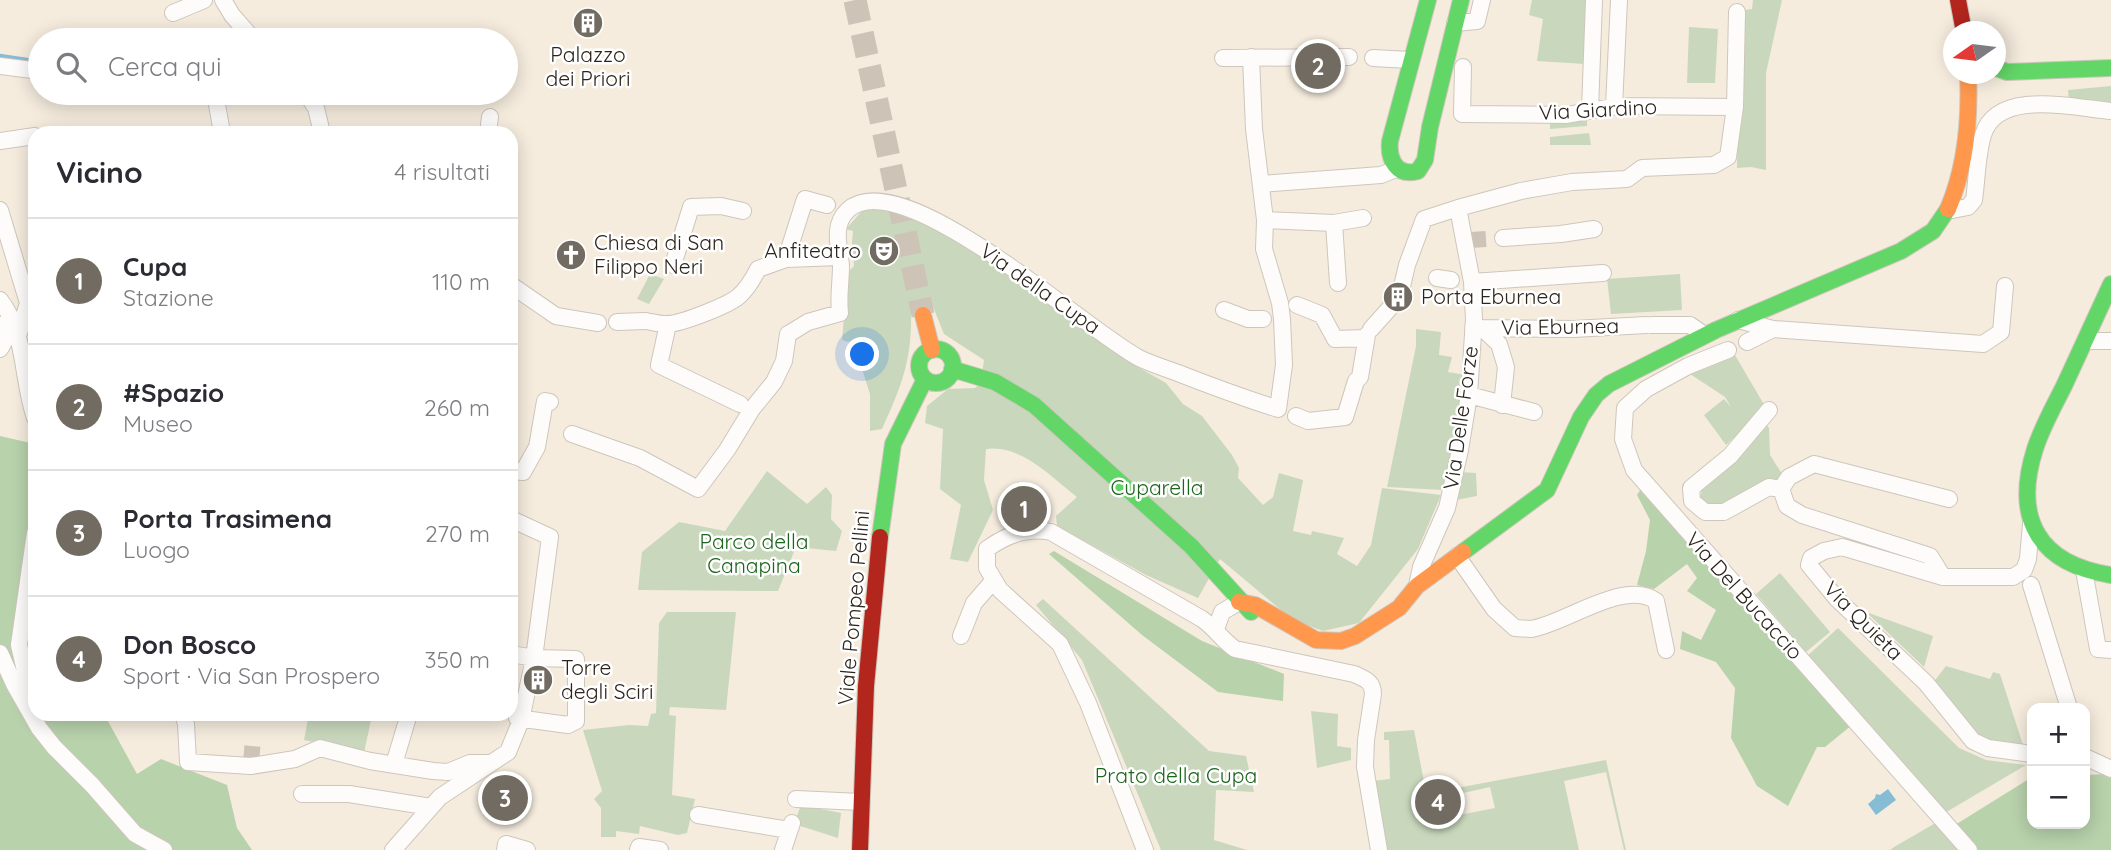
<!DOCTYPE html>
<html lang="it">
<meta charset="utf-8">
<style>
:root{--surface:#fff;--page:#f2f2f3;--text:#2b2b33;--muted:#7c7c81;--line:#e1e1e2;--accent:#726b61}
body{margin:0;font-family:Quicksand,sans-serif;background:var(--page);color:var(--text)}
.controls{position:absolute;right:21px;bottom:21px;display:grid;overflow:hidden;border-radius:14px;box-shadow:0 4px 18px #0003}
.controls button{width:63px;height:63px;display:grid;place-items:center;padding:0;border:0;border-bottom:2px solid var(--line);background:var(--surface);color:var(--text);font:35px sans-serif}
.compass{position:absolute;left:1943px;top:21px;width:63px;height:63px;border-radius:50%;background:var(--surface);box-shadow:0 4px 18px #0003;rotate:256deg}
.you{position:absolute;left:863px;top:355px;width:24px;height:24px;margin:-18px;border:5px solid #fff;border-radius:50%;background:#1a73e8;box-shadow:0 0 0 10px #1a73e833}
.badge{display:grid;place-items:center;width:46px;height:46px;border-radius:50%;background:var(--accent);color:#fff;font-size:23px;font-weight:700}
.pin{position:absolute;translate:-50% -50%;border:4px solid #fff;box-shadow:0 2px 7px #0006}
.list{margin:0;padding:0;list-style:none}
h2{display:flex;justify-content:space-between;align-items:center;height:91px;margin:0;padding:0 28px;font-size:30px}
h2 small{font-size:23px;font-weight:400;color:var(--muted)}
.list li{display:grid;grid-template-columns:46px 1fr auto;gap:21px;align-items:center;box-sizing:border-box;height:126px;padding:0 28px;border-top:2px solid var(--line)}
.list b{display:block;font-size:26px;white-space:nowrap}
.list p{margin:0;font-size:23px;white-space:nowrap;color:var(--muted)}
.list em{font-size:23px;font-style:normal;color:var(--muted)}
.icon{flex:none;width:38px;height:38px;fill:none;stroke:currentColor;stroke-width:2;stroke-linecap:round;stroke-linejoin:round}
.map{position:relative;flex:none;width:2111px;height:850px;overflow:hidden}
.search{position:absolute;background:var(--surface);box-shadow:0 4px 18px #0003;left:28px;top:28px;width:490px;height:77px;display:flex;align-items:center;gap:18px;box-sizing:border-box;padding:0 24px;border-radius:38px;color:var(--muted);font-size:26px}
.panel{position:absolute;background:var(--surface);box-shadow:0 4px 18px #0003;left:28px;top:126px;width:490px;height:595px;border-radius:21px}
.map>svg:first-child{display:block}
.green{fill:#c9d8bd;fill-rule:evenodd}
.forest{fill:#b8d2ac}
.water{fill:#86bdd4}
.lines{fill:none;stroke-linecap:round;stroke-linejoin:round}
.stream{stroke:#86bdd4;stroke-width:4.5}
.street-tunnel{stroke:#cdc4b7;stroke-width:16;stroke-dasharray:16 8;stroke-linecap:butt}
.secondary-tunnel{stroke:#cdc4b7;stroke-width:23;stroke-dasharray:23 11;stroke-linecap:butt}
.street-casing{stroke:#cdc6bc;stroke-width:18}
.fast-casing{stroke:#cdc6bc;stroke-width:18}
.slow-casing{stroke:#cdc6bc;stroke-width:18}
.jam-casing{stroke:#cdc6bc;stroke-width:18}
.street{stroke:#fefcfa;stroke-width:16}
.fast{stroke:#63d668;stroke-width:16}
.slow{stroke:#ff974d;stroke-width:16}
.jam{stroke:#b3261e;stroke-width:16}
.labels{text-anchor:middle;stroke-width:5;stroke-linejoin:round;paint-order:stroke}
.poi-label{font-size:21px;fill:#2c251d;stroke:#fff;text-anchor:start}
.street-label{font-size:21px;fill:#2c251d;stroke:#fff}
.park-label{font-size:21px;fill:#1c651c;stroke:#fff}
</style>
<div class="map">
<svg width="2111" height="850" viewBox="0 0 2111 850">
<rect width="100%" height="100%" fill="#f5ecde"/>
<path class="green" d="M1532,0H1591L1585,64L1537,61L1543,19L1529,15Z
M1753,0H1782L1766,73V170L1751,167L1737,168L1740,11L1752,9Z
M1689,27L1718,29L1715,83H1687Z
M2111,86V105L2069,102L2068,90Z
M1587,117V126L1550,129V121Z
M1589,133L1591,145H1550V137Z
M871,207L911,214L953,234L1136,366L1166,383L1183,404L1202,416L1232,455L1239,468L1238,478L1263,505L1273,497L1279,473L1303,480L1293,531L1311,535L1312,531L1344,538L1337,554L1357,566L1371,545L1382,488L1441,495L1418,549L1359,623L1323,631L1293,620L1220,559L1198,598L1146,575L1057,526L1056,516L1077,497C1051,477 1021,444 986,449L984,480L993,510L968,562L950,559L961,505L940,489L943,429L925,423L927,406L948,389L975,388L981,383L984,360L944,334L933,307L911,314C912,361 901,387 882,429L870,431V394L860,363L864,362L858,340L848,342L842,340L848,272L854,266L852,242L853,231L846,229L861,212Z
M650,274L664,279L649,304L637,299Z
M1680,274L1682,310L1611,314L1607,279Z
M1416,329L1441,332L1439,355L1452,357L1448,372L1466,375L1447,483L1443,490L1387,487L1416,346Z
M1732,350L1766,408L1726,445L1704,415L1724,399L1731,407L1725,397L1687,372Z
M1764,422L1769,428L1770,455L1784,477C1771,494 1729,507 1708,509L1700,501L1702,486Z
M767,471L807,504L826,487L832,495L831,519L842,531L836,551L796,547L778,591L638,590L642,552L679,522L725,531Z
M1459,472L1476,473L1477,496L1456,500Z
M1780,573L1830,632L1806,652L1756,594Z
M1043,599L1209,751L1246,756L1254,792L1216,790L1214,840L1247,850H1161L1082,660L1036,605Z
M667,612H736L726,710L670,707L669,715L676,716L672,795L695,799L687,833L678,835L640,826L639,834L616,831V837H601V808L594,799L602,791L583,730L629,725L648,726L651,714L656,713L659,623Z
M1866,612L1933,636L1924,667Z
M1838,628L1959,748L1986,760L2026,765L1943,814L1805,658Z
M1946,666L1990,679L1993,672L2000,674L2025,751L1988,748L1929,688Z
M1311,711L1338,714L1337,746L1351,748V760L1317,768Z
M309,714H343L371,720L364,753L304,740Z
M1414,730L1425,787L1445,782L1446,790L1606,760L1626,850H1624L1606,772L1564,781L1579,850H1383L1372,781L1390,779L1389,740H1384V732ZM1490,787L1495,808L1454,816L1450,796Z
M801,805L841,813L838,838L794,824Z
M1939,821L1965,850H1890L1894,847Z"/>
<path class="forest" d="M0,436L35,444V714H104L137,774L161,759L227,785L237,828L252,850H0Z
M1642,487L1852,725L1825,747H1817L1788,806L1757,786L1731,738L1735,688L1716,662L1680,649L1682,631L1701,640L1716,610L1687,591L1697,578L1687,564L1654,589L1637,585L1646,551L1650,520L1637,495Z
M1054,551L1202,641L1284,674L1283,701L1218,692L1142,635L1049,554Z
M2108,774L2111,776V850H1977L1955,825L2032,777V824H2085V775Z"/>
<path class="water" d="M1888,789L1896,800L1876,815L1868,804L1875,798L1876,794L1880,795Z"/>
<g class="lines">
<path class="stream" d="M0,56L40,62
M246,93L255,98"/>
<path class="street-tunnel" d="M1470,240L1486,239
M251,762L253,740"/>
<path class="secondary-tunnel" d="M855,0L923,315"/>
<g class="street-casing">
<path id="street" d="M223,0L232,15L254,40
M173,13L204,0
M1455,23L1477,21L1482,0
M1223,58L1349,57
M1373,58L1410,60
M0,66L40,71
M1463,67L1462,114L1567,115L1617,106L1735,107
M212,93L216,99L222,133
M306,93L316,108L322,133
M1614,106L1619,0
M1590,110L1594,0
M488,133L490,117
M0,141L35,136
M1261,184L1381,175L1396,169
M1458,208L1521,191L1572,182L1627,179L1642,168L1714,165L1728,157L1735,107L1737,12
M0,210L28,303L19,333
M1947,211L1968,207L1974,200C1977,179 1977,155 1983,135C1997,88 2075,108 2111,111
M1265,220L1334,223L1338,283
M1334,223L1363,218
M1503,238L1561,234L1594,229
M786,259L805,199L827,205
M673,265L691,207L721,206L743,211
M1437,278L1451,280
M1472,282L1603,273
M511,285L556,316L598,323
M1400,295L1407,265L1424,219L1458,208L1472,282L1474,319L1469,395L1460,450L1447,508L1421,567L1417,586
M0,300C27,335 21,377 35,418
M1297,305L1322,315L1335,339L1366,338
M1224,310L1248,319H1263
M1738,320L1773,329L1983,344L2001,332L2005,286
M617,322L646,321
M651,322C656,323 662,324 667,324C681,324 729,305 739,296C747,289 753,279 758,269L786,259L839,257
M668,324L659,365L740,404
M0,325L4,342L0,349
M1651,325H1690L1703,334
M1473,328L1573,329L1646,325
M1482,328L1499,344L1506,367L1502,405
M1371,329L1397,300
M790,333L808,322L840,313C838,297 841,282 841,266C840,248 831,226 848,210C901,161 1087,331 1139,358C1151,364 1165,368 1178,373C1211,386 1244,398 1278,409L1284,365L1282,319L1280,303L1264,249L1265,220L1254,129L1251,57
M2085,341H2111
M1747,342L1773,329
M1728,350L1688,366L1646,389L1625,408L1623,439L1634,470L1969,850
M1469,395L1534,412
M1769,410L1730,456L1691,488L1692,501L1705,512H1724L1769,487L1781,489
M1296,416L1308,421L1345,417L1356,381L1360,377L1367,335
M572,434L640,458L698,489L727,450L752,409L774,382L784,361L788,334
M511,471L523,472L537,447L545,401L550,402
M1781,489L1787,506L1802,515L1930,556L1943,577
M1781,489L1789,477L1814,464L1949,499
M2031,524L2028,559L2024,570L2013,577H1943L1842,547L1824,551L1811,558L1809,565L1837,599L1926,683L1973,741L1988,748L2032,754
M1457,556L1494,609L1515,628C1520,628 1526,629 1531,629C1565,624 1625,578 1656,601L1666,650
M2084,570L2098,649L2111,650
M2031,585L2069,708
M1216,629L1222,612L1239,602
M961,636L974,603L994,580
M0,653L14,684L39,728L54,747L92,785L135,834L164,850
M511,654L534,658L576,659V721L568,725L517,718
M34,710L19,645L35,533
M183,714L186,724L188,762L251,766L295,759L320,748L370,761L433,771L448,772L470,763H490
M2085,757L2111,769
M394,764L409,714
M302,794H349L431,807
M796,799L861,802
M698,815L789,830
M393,850L440,797L508,752L521,720L534,658L550,537L511,519
M505,850L506,844L527,850
M638,850L639,847L660,850
M783,850L792,823
M1145,850L1088,703L1060,644L1000,590L987,568V549C1006,535 1027,527 1051,532L1202,619C1215,628 1222,640 1235,649L1354,674C1365,679 1373,681 1373,694L1366,740L1365,767L1379,850"/>
</g>
<g class="fast-casing">
<path id="fast" d="M1428,0L1390,141C1388,160 1397,177 1418,171L1425,160L1430,127L1461,0
M1996,68L2007,72L2111,68
M2111,284C2095,318 2080,352 2064,386C2054,406 2042,427 2035,449C2013,518 2038,564 2111,575
M919 366a17 17 0 1 1 34 0a17 17 0 1 1-34 0Z
M952,369L995,382L1034,405L1191,546L1251,612
M880,537L893,444L925,379
M1463,552L1547,490L1581,417L1596,395L1609,384L1716,330L1901,251L1933,231L1948,209"/>
</g>
<g class="slow-casing">
<path id="slow" d="M1948,209C1966,167 1970,119 1968,74
M923,315L932,350
M1239,602L1255,605L1316,640L1341,641L1355,636L1399,608L1417,586L1463,552"/>
</g>
<g class="jam-casing">
<path id="jam" d="M1958,0L1964,32
M860,850L866,686L880,537"/>
</g>
<use href="#street" class="street"/>
<use href="#fast" class="fast"/>
<use href="#slow" class="slow"/>
<use href="#jam" class="jam"/>
</g>
<defs>
<g id="building-disc" transform="scale(1.575)"><circle r="9.5" fill="#726b61" stroke="#fff"/><path d="M-4-6H4V6H1V3H-1V6H-4ZM-2.5-4.3h1.7v1.8h-1.7ZM.8-4.3h1.7v1.8H.8ZM-2.5-1h1.7V.8h-1.7ZM.8-1h1.7V.8H.8Z" fill="#fff"/></g>
<g id="theatre-disc" transform="scale(1.575)"><circle r="9.5" fill="#726b61" stroke="#fff"/><path d="M-5-5.5Q0-4 5-5.5V0Q5 5 0 6Q-5 5-5 0ZM-3.3-2.5H-1v1.5H-3.3ZM1-2.5H3.3v1.5H1ZM-2.8 1Q0 5.5 2.8 1Z" fill="#fff"/></g>
<g id="church-disc" transform="scale(1.575)"><circle r="9.5" fill="#726b61" stroke="#fff"/><path d="M-1.2-6h2.4v3.5h3.3v2.4h-3.3V6h-2.4V-.1h-3.3v-2.4h3.3Z" fill="#fff"/></g>
</defs>
<g fill-rule="evenodd">
<use href="#building-disc" x="588" y="23"/>
<use href="#theatre-disc" x="884" y="251"/>
<use href="#church-disc" x="571" y="255"/>
<use href="#building-disc" x="1398" y="297"/>
<use href="#building-disc" x="538" y="680"/>
</g>
<g class="labels">
<g class="poi-label">
<text x="588" y="62" text-anchor="middle">Palazzo<tspan x="588" dy="24">dei Priori</tspan></text>
<text x="594" y="250">Chiesa di San<tspan x="594" dy="24">Filippo Neri</tspan></text>
<text x="861" y="258" text-anchor="end">Anfiteatro</text>
<text x="1421" y="304">Porta Eburnea</text>
<text x="561" y="675">Torre<tspan x="561" dy="24">degli Sciri</tspan></text>
</g>
<g class="street-label">
<text transform="translate(1598 110) rotate(-3)" y="7">Via Giardino</text>
<text transform="translate(1040 289) rotate(35)" y="7">Via della Cupa</text>
<text transform="translate(1560 327) rotate(-1)" y="7">Via Eburnea</text>
<text transform="translate(1461 418) rotate(-82)" y="7">Via Delle Forze</text>
<text transform="translate(1744 596) rotate(48)" y="7">Via Del Bucaccio</text>
<text transform="translate(854 608) rotate(-85)" y="7">Viale Pompeo Pellini</text>
<text transform="translate(1863 621) rotate(45)" y="7">Via Quieta</text>
</g>
<g class="park-label">
<text x="1157" y="495">Cuparella</text>
<text x="754" y="549">Parco della<tspan x="754" dy="24">Canapina</tspan></text>
<text x="1176" y="783">Prato della Cupa</text>
</g>
</g>
</svg>
<div class="controls">
<button>+</button>
<button>−</button>
</div>
<svg class="compass" viewBox="-18 -18 36 36"><path d="M0-13l5 13h-10z" fill="#e53935"/><path d="M0 13l5-13h-10z" fill="#7c7c81"/></svg>
<div class="you"></div>
<div class="pin badge" style="left:1024px;top:509px">1</div>
<div class="pin badge" style="left:1318px;top:66px">2</div>
<div class="pin badge" style="left:505px;top:798px">3</div>
<div class="pin badge" style="left:1438px;top:802px">4</div>
<div class="search"><svg class="icon" aria-label="search" viewBox="0 0 24 24"><circle cx="10" cy="10" r="6"/><path d="M15 15l6 6"/></svg>Cerca qui</div>
<section class="panel">
<h2>Vicino<small>4 risultati</small></h2>
<ul class="list">
<li><span class="badge">1</span><div><b>Cupa</b><p>Stazione</p></div><em>110 m</em></li>
<li><span class="badge">2</span><div><b>#Spazio</b><p>Museo</p></div><em>260 m</em></li>
<li><span class="badge">3</span><div><b>Porta Trasimena</b><p>Luogo</p></div><em>270 m</em></li>
<li><span class="badge">4</span><div><b>Don Bosco</b><p>Sport · Via San Prospero</p></div><em>350 m</em></li>
</ul>
</section>
</div>
